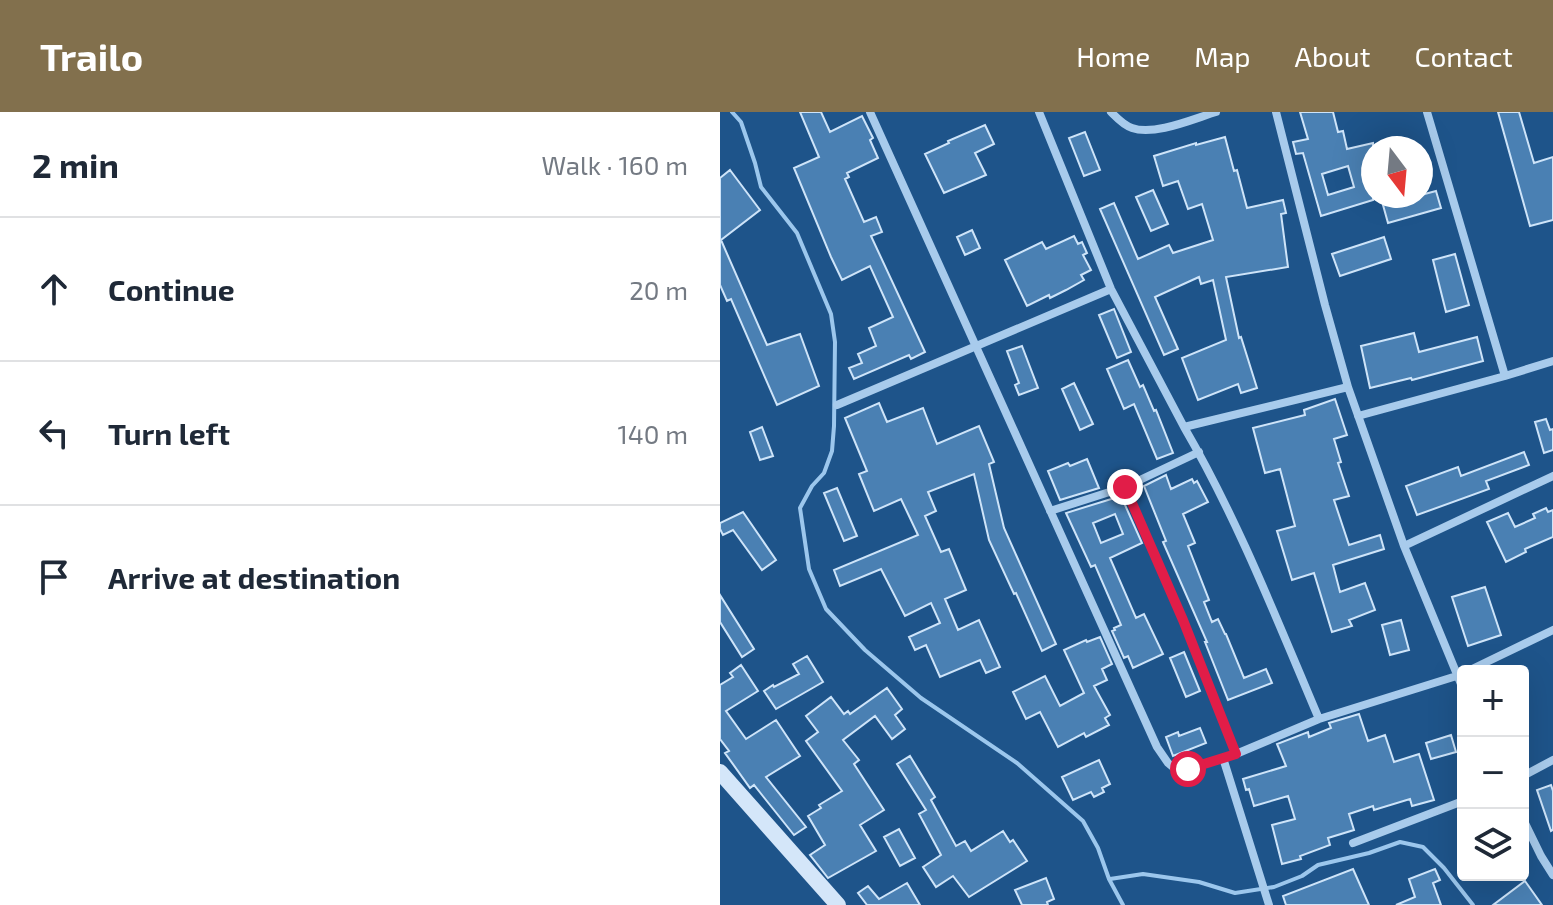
<!DOCTYPE html>
<meta charset="utf-8">
<style>
:root{--surface:#fff;--page:#f2f2f3;--text:#1f2937;--muted:#747a83;--line:#e0e1e3;--accent:#82704d}
body{margin:0;font-family:"Exo 2",sans-serif;background:var(--page);color:var(--text)}
.controls{position:absolute;right:24px;bottom:24px;display:grid;overflow:hidden;border-radius:8px;box-shadow:0 8px 32px #0002}
.controls button{width:72px;height:72px;display:grid;place-items:center;padding:0;border:0;border-bottom:2px solid var(--line);background:var(--surface);color:var(--text);font:40px sans-serif}
.compass{position:absolute;left:641px;top:24px;width:72px;height:72px;border-radius:50%;background:var(--surface);box-shadow:0 8px 32px #0002;rotate:164deg}
.stop{position:absolute;width:24px;height:24px;margin:-18px;border:6px solid #e11d48;border-radius:50%;background:#fff}
.stop.end{background:#e11d48;border-color:#fff;box-shadow:0 2px 8px #0008}
.list{margin:0;padding:0;list-style:none}
h2{display:flex;justify-content:space-between;align-items:center;height:104px;margin:0;padding:0 32px;font-size:34px}
h2 small{font-size:26px;font-weight:400;color:var(--muted)}
.list li{display:grid;grid-template-columns:52px 1fr auto;gap:24px;align-items:center;box-sizing:border-box;height:144px;padding:0 32px;border-top:2px solid var(--line)}
.list b{display:block;font-size:30px;white-space:nowrap}
.list em{font-size:26px;font-style:normal;color:var(--muted)}
.icon{flex:none;width:44px;height:44px;fill:none;stroke:currentColor;stroke-width:2;stroke-linecap:round;stroke-linejoin:round}
.map{position:relative;flex:none;width:833px;height:793px;overflow:hidden}
header{display:flex;align-items:center;gap:48px;box-sizing:border-box;height:112px;padding:0 40px;background:var(--accent);color:#fff}
header strong{font-size:38px}
nav{display:flex;gap:44px;margin-inline-start:auto;font-size:28px}
main{display:flex}
aside{flex:1;background:var(--surface)}
.map>svg:first-child{display:block}
.lines{fill:none;stroke-linecap:round;stroke-linejoin:round}
.stream{stroke:#9cc7ed;stroke-width:4}
.building{fill:#4a80b3;stroke:#cee4f9;stroke-width:2;fill-rule:evenodd}
.street{stroke:#a8cbec;stroke-width:8}
.secondary{stroke:#d4e6f9;stroke-width:16}
.route{stroke:#e11d48;stroke-width:10}
</style>
<header>
<strong>Trailo</strong>
<nav><a>Home</a><a>Map</a><a>About</a><a>Contact</a></nav>
</header>
<main>
<aside>
<h2>2 min<small>Walk · 160 m</small></h2>
<ul class="list">
<li><svg class="icon" aria-label="ahead" viewBox="0 0 24 24"><path d="M12 20V5M6 11l6-6 6 6"/></svg><div><b>Continue</b></div><em>20 m</em></li>
<li><svg class="icon" aria-label="left" viewBox="0 0 24 24"><path d="M17 20v-9H6M10 6l-5 5 5 5"/></svg><div><b>Turn left</b></div><em>140 m</em></li>
<li><svg class="icon" aria-label="arrive" viewBox="0 0 24 24"><path d="M6 21V4h12l-3 4 3 4H6"/></svg><div><b>Arrive at destination</b></div></li>
</ul>
</aside>
<div class="map">
<svg width="833" height="793" viewBox="0 0 833 793">
<rect width="100%" height="100%" fill="#1e548a"/>
<g class="lines">
<path class="stream" d="M12,0L21,10L35,51L41,75L77,121L111,202L115,230L114,314L112,339L104,361L92,374L80,396L89,457L106,497L145,538L201,586L297,651L363,709L378,736L389,767L403,793
M390,767L423,762L479,770L515,781L554,775L582,764L598,753L649,741L680,730L703,735L724,756L753,793"/>
</g>
<path class="building" d="M80,0H101L110,20L142,4L153,26L150,28L158,46L127,61L129,65L125,67L144,110L156,105L162,120L151,124L205,240L191,247L189,243L134,267L129,256L142,251L138,242L156,234L149,216L173,205L150,154L122,168L111,145L74,56L99,45Z
M580,0H613L618,20L623,19L627,37L653,31V88L601,104L583,41L576,42L573,30L588,27ZM628,54L634,75L608,83L602,62Z
M778,0H799L814,51L833,45V108L810,114Z
M265,13L274,32L255,41L266,63L224,81L205,42L229,31L228,29Z
M365,20L380,58L364,64L349,26Z
M505,25L514,59L517,58L527,96L563,88L566,101L561,102L568,155L506,165L519,226L521,225L537,276L521,281L518,272L478,288L462,246L506,228L493,168L481,172L479,165L435,185L458,237L444,243L380,97L394,91L418,147L449,133L453,141L493,128L482,92L468,97L458,69L443,74L434,44L476,31V33Z
M10,58L40,98L1,128L47,233L80,222L99,274L57,293L11,187L7,189L0,173V66Z
M433,78L448,112L431,119L416,85Z
M716,79L721,96L668,111L663,93Z
M252,118L260,136L245,143L237,125Z
M354,124L358,132L362,130L367,141L363,143L371,158L361,163L364,168L346,178L330,186L329,183L307,194L285,148L322,130L326,137Z
M664,125L671,147L620,164L612,142Z
M735,142L749,193L726,200L713,148Z
M394,197L411,240L397,246L379,203Z
M694,221L699,240L757,225L763,249L692,268L691,266L650,276L641,234Z
M302,234L318,276L299,283L295,273L299,271L287,239Z
M408,248L420,275L423,273L434,299L436,298L453,341L437,347L414,292L404,297L387,257Z
M354,271L373,312L360,318L342,277Z
M615,287L627,323L614,327L621,350L618,351L629,384L614,388L629,433L660,423L664,437L613,453L620,480L645,471L655,498L629,508L632,514L612,520L594,461L572,468L557,419L575,414L560,357L545,361L533,316L585,303L584,298Z
M159,291L167,310L203,296L217,332L259,314L274,350L269,352L284,416L336,532L322,539L296,481L294,482L269,428L254,362L208,380L216,399L205,404L221,440L229,437L246,478L225,487L238,518L259,508L280,555L266,561L260,548L220,565L206,533L195,538L189,525L220,511L211,491L185,504L161,457L120,474L114,458L198,423L181,387L154,399L139,362L147,359L125,306Z
M826,307L830,318L833,317V338L824,341L815,310Z
M42,315L53,344L40,348L30,320Z
M804,340L809,353L766,369L769,377L697,403L686,374L738,355L741,364Z
M367,347L379,376L340,388L328,359L348,351L350,354Z
M446,363L451,377L472,367L474,371L477,369L488,390L463,402L475,431L468,434L489,488L484,490L492,510L498,507L505,522H506L524,566L546,557L552,571L508,588L485,530H487L443,430L446,429L424,374Z
M117,376L137,424L124,429L104,381Z
M401,384L422,431L390,446L416,506L424,502L443,542L413,556L408,544L404,546L392,519L395,518L394,516L401,513L375,453L371,455L346,401ZM395,402L403,422L381,431L373,411Z
M826,396L828,400L833,398V425L805,437L806,440L786,450L767,410L788,401L795,415L815,406L813,402Z
M23,400L56,448L42,458L13,418L3,423L0,417V411Z
M765,475L781,523L748,534L732,485Z
M0,483L34,537L22,545L0,510Z
M681,508L689,538L670,543L662,513Z
M380,525L392,552L382,557L387,568L374,574L390,603L385,606L389,613L366,625L364,621L338,635L320,600L306,607L293,580L325,564L340,594L364,581L344,538L366,528L367,530Z
M464,540L480,579L466,585L450,546Z
M87,544L103,570L56,597L44,579L53,573L54,575L79,562L73,552Z
M21,553L38,579L6,599L26,627L56,608L80,644L46,665L86,715L74,723L34,673L30,676L5,641L9,639L0,627V573L13,565L10,561Z
M167,576L182,597L175,603L185,617L172,627L155,604L123,628L139,648L134,652L164,698L140,713L156,739L108,766L90,743L105,733L88,704L101,696L99,693L122,679L86,629L98,620L86,604L111,585L124,602L128,599L130,602Z
M639,602L648,629L665,623L674,650L699,642L714,688L692,694L690,687L654,698L653,694L629,702L634,718L608,726L610,733L580,744L581,747L562,752L552,713L575,707L568,684L534,694L529,677L526,678L523,667L566,654L557,632L588,620L589,625L611,616L609,611Z
M480,616L486,631L453,644L446,625L458,620L459,624Z
M731,623L736,640L711,647L706,631Z
M190,644L215,685L211,688L236,734L245,729L251,739L283,719L290,730L293,728L307,749L249,785L233,764L216,775L203,755L221,743L199,702L206,698L177,652Z
M379,648L390,672L382,676L384,680L374,685L371,680L353,688L342,665Z
M831,673L833,679V718L831,719L817,678Z
M179,717L195,746L180,754L164,725Z
M633,757L649,793H566L563,784Z
M715,757L720,768L713,771L721,793H676L695,785L689,767Z
M326,766L334,787L327,790L328,793H302L295,778Z
M805,769L822,793H773Z
M187,771L200,793H147L138,781L148,774L159,787Z"/>
<g class="lines">
<path class="street" d="M150,0L437,635L448,651L454,656L459,658L468,657L516,642L599,607L743,562
M319,0L391,177L464,315L628,275L684,434L743,577
M391,0C397,6 403,13 412,16C434,24 473,7 496,0
M556,0L605,193L628,275
M707,0L785,264
M117,293L391,177
M638,304L785,264L833,249
M464,315C518,408 557,508 599,607
M405,375L463,508L516,642
M330,399L405,375L479,340
M684,434L833,364
M748,559L833,518
M503,646L549,793
M803,664L833,648
M803,707L821,744L833,763
M633,731L743,689"/>
<path class="secondary" d="M0,660L118,793"/>
</g>
<g class="lines">
<path class="route" d="M405,375L463,508L516,642L468,657"/>
</g>
</svg>
<div class="controls">
<button>+</button>
<button>−</button>
<button><svg class="icon" aria-label="layers" viewBox="0 0 24 24"><path d="M12 4l9 5-9 5-9-5zM3 14l9 5 9-5"/></svg></button>
</div>
<svg class="compass" viewBox="-18 -18 36 36"><path d="M0-13l5 13h-10z" fill="#e53935"/><path d="M0 13l5-13h-10z" fill="#747a83"/></svg>
<div class="stop" style="left:468px;top:657px"></div>
<div class="stop end" style="left:405px;top:375px"></div>
</div>
</main>
